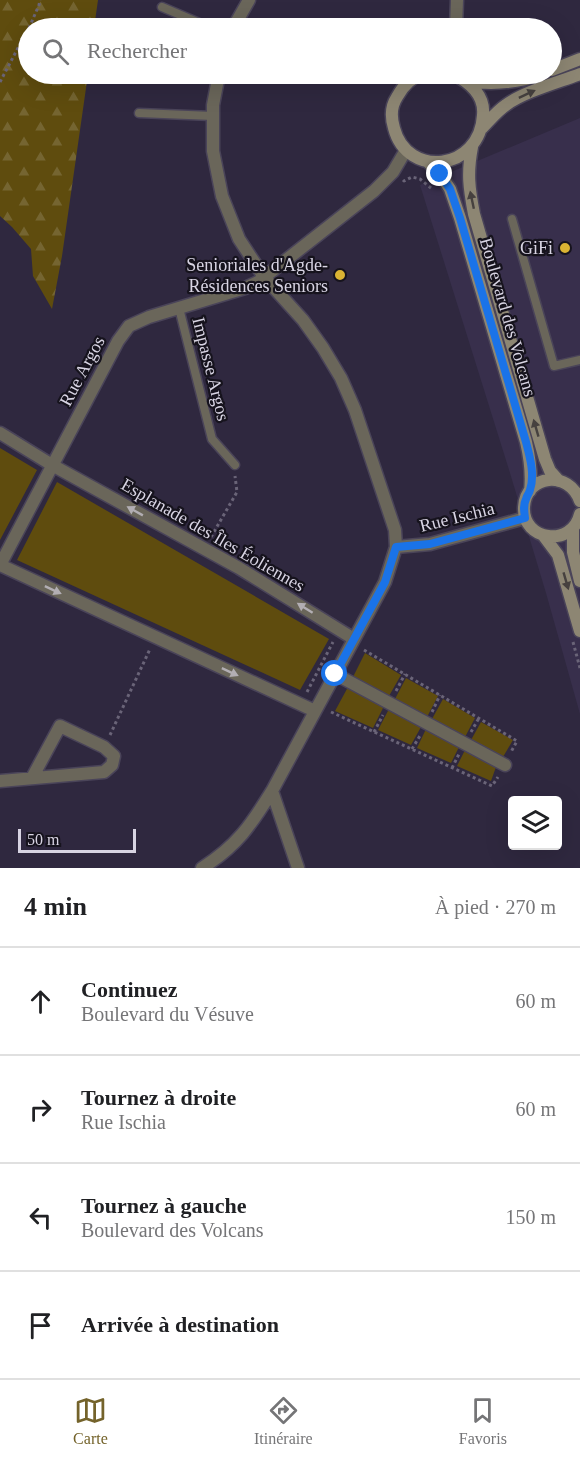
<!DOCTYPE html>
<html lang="fr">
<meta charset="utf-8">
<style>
:root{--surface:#fff;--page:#f6f6f6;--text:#202124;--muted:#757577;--line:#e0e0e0;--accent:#74632b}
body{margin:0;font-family:"Times New Roman",serif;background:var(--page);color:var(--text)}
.controls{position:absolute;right:18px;bottom:18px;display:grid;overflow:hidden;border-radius:6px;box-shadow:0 6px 24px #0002}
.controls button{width:54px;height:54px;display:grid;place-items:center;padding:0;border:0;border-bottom:2px solid var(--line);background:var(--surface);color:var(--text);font:30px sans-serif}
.scale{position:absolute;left:18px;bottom:15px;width:118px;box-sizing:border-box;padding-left:6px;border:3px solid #d8d4e3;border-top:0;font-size:16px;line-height:21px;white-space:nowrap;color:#d8d4e3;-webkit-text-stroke:4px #16131d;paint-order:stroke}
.stop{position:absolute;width:18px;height:18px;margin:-14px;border:4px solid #1a73e8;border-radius:50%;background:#fff}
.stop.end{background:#1a73e8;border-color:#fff;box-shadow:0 2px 6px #0008}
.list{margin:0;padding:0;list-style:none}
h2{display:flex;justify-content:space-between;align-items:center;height:78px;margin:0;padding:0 24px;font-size:26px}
h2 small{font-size:20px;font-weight:400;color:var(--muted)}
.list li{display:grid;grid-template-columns:39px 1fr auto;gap:18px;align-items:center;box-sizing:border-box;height:108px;padding:0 24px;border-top:2px solid var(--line)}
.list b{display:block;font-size:22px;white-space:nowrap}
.list p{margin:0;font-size:20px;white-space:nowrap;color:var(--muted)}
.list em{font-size:20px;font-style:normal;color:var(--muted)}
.icon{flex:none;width:33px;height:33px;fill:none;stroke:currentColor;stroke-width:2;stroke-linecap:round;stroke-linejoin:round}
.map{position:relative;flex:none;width:580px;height:868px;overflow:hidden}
.search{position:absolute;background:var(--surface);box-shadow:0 6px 24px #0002;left:18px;right:18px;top:18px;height:66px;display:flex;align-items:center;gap:15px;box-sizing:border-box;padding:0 21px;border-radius:33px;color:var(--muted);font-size:22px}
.sheet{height:510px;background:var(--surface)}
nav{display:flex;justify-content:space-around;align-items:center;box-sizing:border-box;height:84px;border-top:2px solid var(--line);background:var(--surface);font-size:16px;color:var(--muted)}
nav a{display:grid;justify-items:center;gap:3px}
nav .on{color:var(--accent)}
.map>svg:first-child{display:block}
.built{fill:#382f4c}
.grass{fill:#5f4c0e}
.forest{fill:url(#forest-firs)}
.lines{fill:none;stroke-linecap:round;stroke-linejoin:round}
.lane-casing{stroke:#4a4459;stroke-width:11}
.street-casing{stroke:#4a4459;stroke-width:15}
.secondary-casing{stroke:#4a4459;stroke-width:15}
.path{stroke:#6a6478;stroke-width:3;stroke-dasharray:3 3;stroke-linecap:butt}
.lane{stroke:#6a665a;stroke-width:8}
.street{stroke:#6a665a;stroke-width:12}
.secondary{stroke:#8d8673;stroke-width:12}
.oneway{fill:#46413f}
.oneway2{fill:#b2aeb3}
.route{stroke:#1a73e8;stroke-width:8}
.poi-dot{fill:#dab333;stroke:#16131d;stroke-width:2}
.labels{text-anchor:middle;stroke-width:4.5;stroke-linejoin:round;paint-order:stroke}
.poi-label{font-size:18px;fill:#d8d4e3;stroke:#16131d;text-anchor:end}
.street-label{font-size:18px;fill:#d8d4e3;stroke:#16131d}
</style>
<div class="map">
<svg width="580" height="868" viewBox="0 0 580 868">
<defs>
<pattern id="forest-firs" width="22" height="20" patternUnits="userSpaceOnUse" patternTransform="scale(1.5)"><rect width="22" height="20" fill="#5f4c0e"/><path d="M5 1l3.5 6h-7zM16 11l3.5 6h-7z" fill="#756531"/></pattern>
</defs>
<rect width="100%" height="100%" fill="#2f283f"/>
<path class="built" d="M580,118V714L546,593L510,473L420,185Z"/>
<path class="grass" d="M0,448L37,470L0,540Z
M57,482L329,639L300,690L17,560Z
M365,653L401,675L389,696L353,677Z
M406,678L438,696L427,717L395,699Z
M348,687L384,706L373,728L335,711Z
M443,699L475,718L465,737L432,719Z
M389,709L421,727L411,745L378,730Z
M481,722L513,740L503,757L471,740Z
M426,729L459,747L451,763L417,748Z
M465,750L496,767L491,781L457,766Z"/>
<path class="forest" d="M0,0H98L94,28H28V74H88L62,256L52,309L33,276L31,249L12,227L0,216Z"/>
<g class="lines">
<g class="lane-casing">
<path id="lane" d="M162,7L211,28
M139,113L213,116
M512,219L554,366L580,360
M179,308L212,439L235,465"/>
</g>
<g class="street-casing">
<path id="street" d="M233,28L249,0
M456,28L457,0
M0,433L52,465L239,568L354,639
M396,547L430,544L525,518
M335,674L505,765
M315,711L0,565L118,341L129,326L149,317L245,288L258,282L374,191L393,172L406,150
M0,781L104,772L112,765L114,756L104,747L60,726L32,778
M272,791L298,868
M202,868C237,846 251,825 272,791L385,582L396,547L395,530L355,410L341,378L323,348L303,320L264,277L239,239L222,196L213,151V105L219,74"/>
</g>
<g class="secondary-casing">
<path id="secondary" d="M552,70L580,59
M423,74C411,77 403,86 397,97C391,106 391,118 394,128C407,179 480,171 483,115C485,95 469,82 453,74
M467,81C493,85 517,83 542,74
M482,128C490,120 497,111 506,105C523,92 559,82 580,74
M472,147C467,173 469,188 474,214L545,459L550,471L559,481
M427,161L440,174L450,189L460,218L526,442C530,459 532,474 530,491
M580,501C569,470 526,474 524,507C522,541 572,548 580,514
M573,528V552L580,581
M543,535L558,555L580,631"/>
</g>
<path class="path" d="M29,28L39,5L40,0
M0,82L28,29
M403,180L404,181L412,177L420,179L431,188
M211,537L237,492L235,476
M573,642L580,668
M364,650L517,741L511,752
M396,691L405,674
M307,692L333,642
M331,712L492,786L498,777
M432,712L440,695
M374,732L383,715
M471,732L479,718
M110,735L150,649
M412,749L421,734
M452,768L459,754"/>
<use href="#lane" class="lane"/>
<use href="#street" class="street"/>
<use href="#secondary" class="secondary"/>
</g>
<defs><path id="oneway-solid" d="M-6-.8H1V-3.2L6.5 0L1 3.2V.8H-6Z" transform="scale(1.5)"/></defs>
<g class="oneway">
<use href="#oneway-solid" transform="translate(527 94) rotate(-25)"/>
<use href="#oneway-solid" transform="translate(472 200) rotate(-102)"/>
<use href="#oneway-solid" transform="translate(536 428) rotate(-106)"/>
<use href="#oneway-solid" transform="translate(566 581) rotate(74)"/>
</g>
<g class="oneway2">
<use href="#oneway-solid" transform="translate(135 511) rotate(-151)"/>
<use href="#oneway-solid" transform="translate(53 590) rotate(25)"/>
<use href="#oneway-solid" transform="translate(305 608) rotate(-148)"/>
<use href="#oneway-solid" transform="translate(230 672) rotate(25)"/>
</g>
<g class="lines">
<path class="route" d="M335,674L385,582L396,547L430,544L525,518C524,511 523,505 526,499C528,493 528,496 530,490C535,475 530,457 526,442L460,218L450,189L440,174"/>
</g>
<g class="poi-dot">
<circle cx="565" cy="248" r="6"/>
<circle cx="340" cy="275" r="6"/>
</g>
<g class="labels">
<g class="poi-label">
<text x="553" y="254">GiFi</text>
<text x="328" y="271">Senioriales d'Agde-<tspan x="328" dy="21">Résidences Seniors</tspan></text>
</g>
<g class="street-label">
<text transform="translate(508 317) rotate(74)" y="6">Boulevard des Volcans</text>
<text transform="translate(211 369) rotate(76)" y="6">Impasse Argos</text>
<text transform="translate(82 371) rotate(-62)" y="6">Rue Argos</text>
<text transform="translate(457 517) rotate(-14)" y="6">Rue Ischia</text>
<text transform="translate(213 535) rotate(30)" y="6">Esplanade des Îles Éoliennes</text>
</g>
</g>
</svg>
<div class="controls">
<button><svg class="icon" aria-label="layers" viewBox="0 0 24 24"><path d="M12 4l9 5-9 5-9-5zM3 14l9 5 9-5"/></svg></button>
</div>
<div class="scale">50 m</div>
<div class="stop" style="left:335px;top:674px"></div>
<div class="stop end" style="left:440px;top:174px"></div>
<div class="search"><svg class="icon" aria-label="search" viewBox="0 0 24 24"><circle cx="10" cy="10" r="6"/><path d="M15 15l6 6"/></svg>Rechercher</div>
</div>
<section class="sheet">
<h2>4 min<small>À pied · 270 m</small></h2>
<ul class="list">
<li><svg class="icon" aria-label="ahead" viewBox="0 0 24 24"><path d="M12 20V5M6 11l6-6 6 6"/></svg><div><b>Continuez</b><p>Boulevard du Vésuve</p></div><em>60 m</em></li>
<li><svg class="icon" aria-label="right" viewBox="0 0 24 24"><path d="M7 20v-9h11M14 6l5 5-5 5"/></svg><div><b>Tournez à droite</b><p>Rue Ischia</p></div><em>60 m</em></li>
<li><svg class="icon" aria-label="left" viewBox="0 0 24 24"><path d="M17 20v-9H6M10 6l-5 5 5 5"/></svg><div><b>Tournez à gauche</b><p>Boulevard des Volcans</p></div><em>150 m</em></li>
<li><svg class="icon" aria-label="arrive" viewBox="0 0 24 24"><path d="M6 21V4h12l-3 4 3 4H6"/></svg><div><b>Arrivée à destination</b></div></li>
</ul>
</section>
<nav>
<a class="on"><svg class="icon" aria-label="map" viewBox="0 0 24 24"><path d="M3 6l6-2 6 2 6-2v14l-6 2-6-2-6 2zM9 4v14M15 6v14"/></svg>Carte</a>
<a><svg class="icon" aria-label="directions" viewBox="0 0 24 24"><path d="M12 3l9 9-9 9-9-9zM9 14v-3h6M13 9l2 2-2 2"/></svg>Itinéraire</a>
<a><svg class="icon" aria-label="saved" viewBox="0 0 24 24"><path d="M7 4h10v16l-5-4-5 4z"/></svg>Favoris</a>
</nav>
